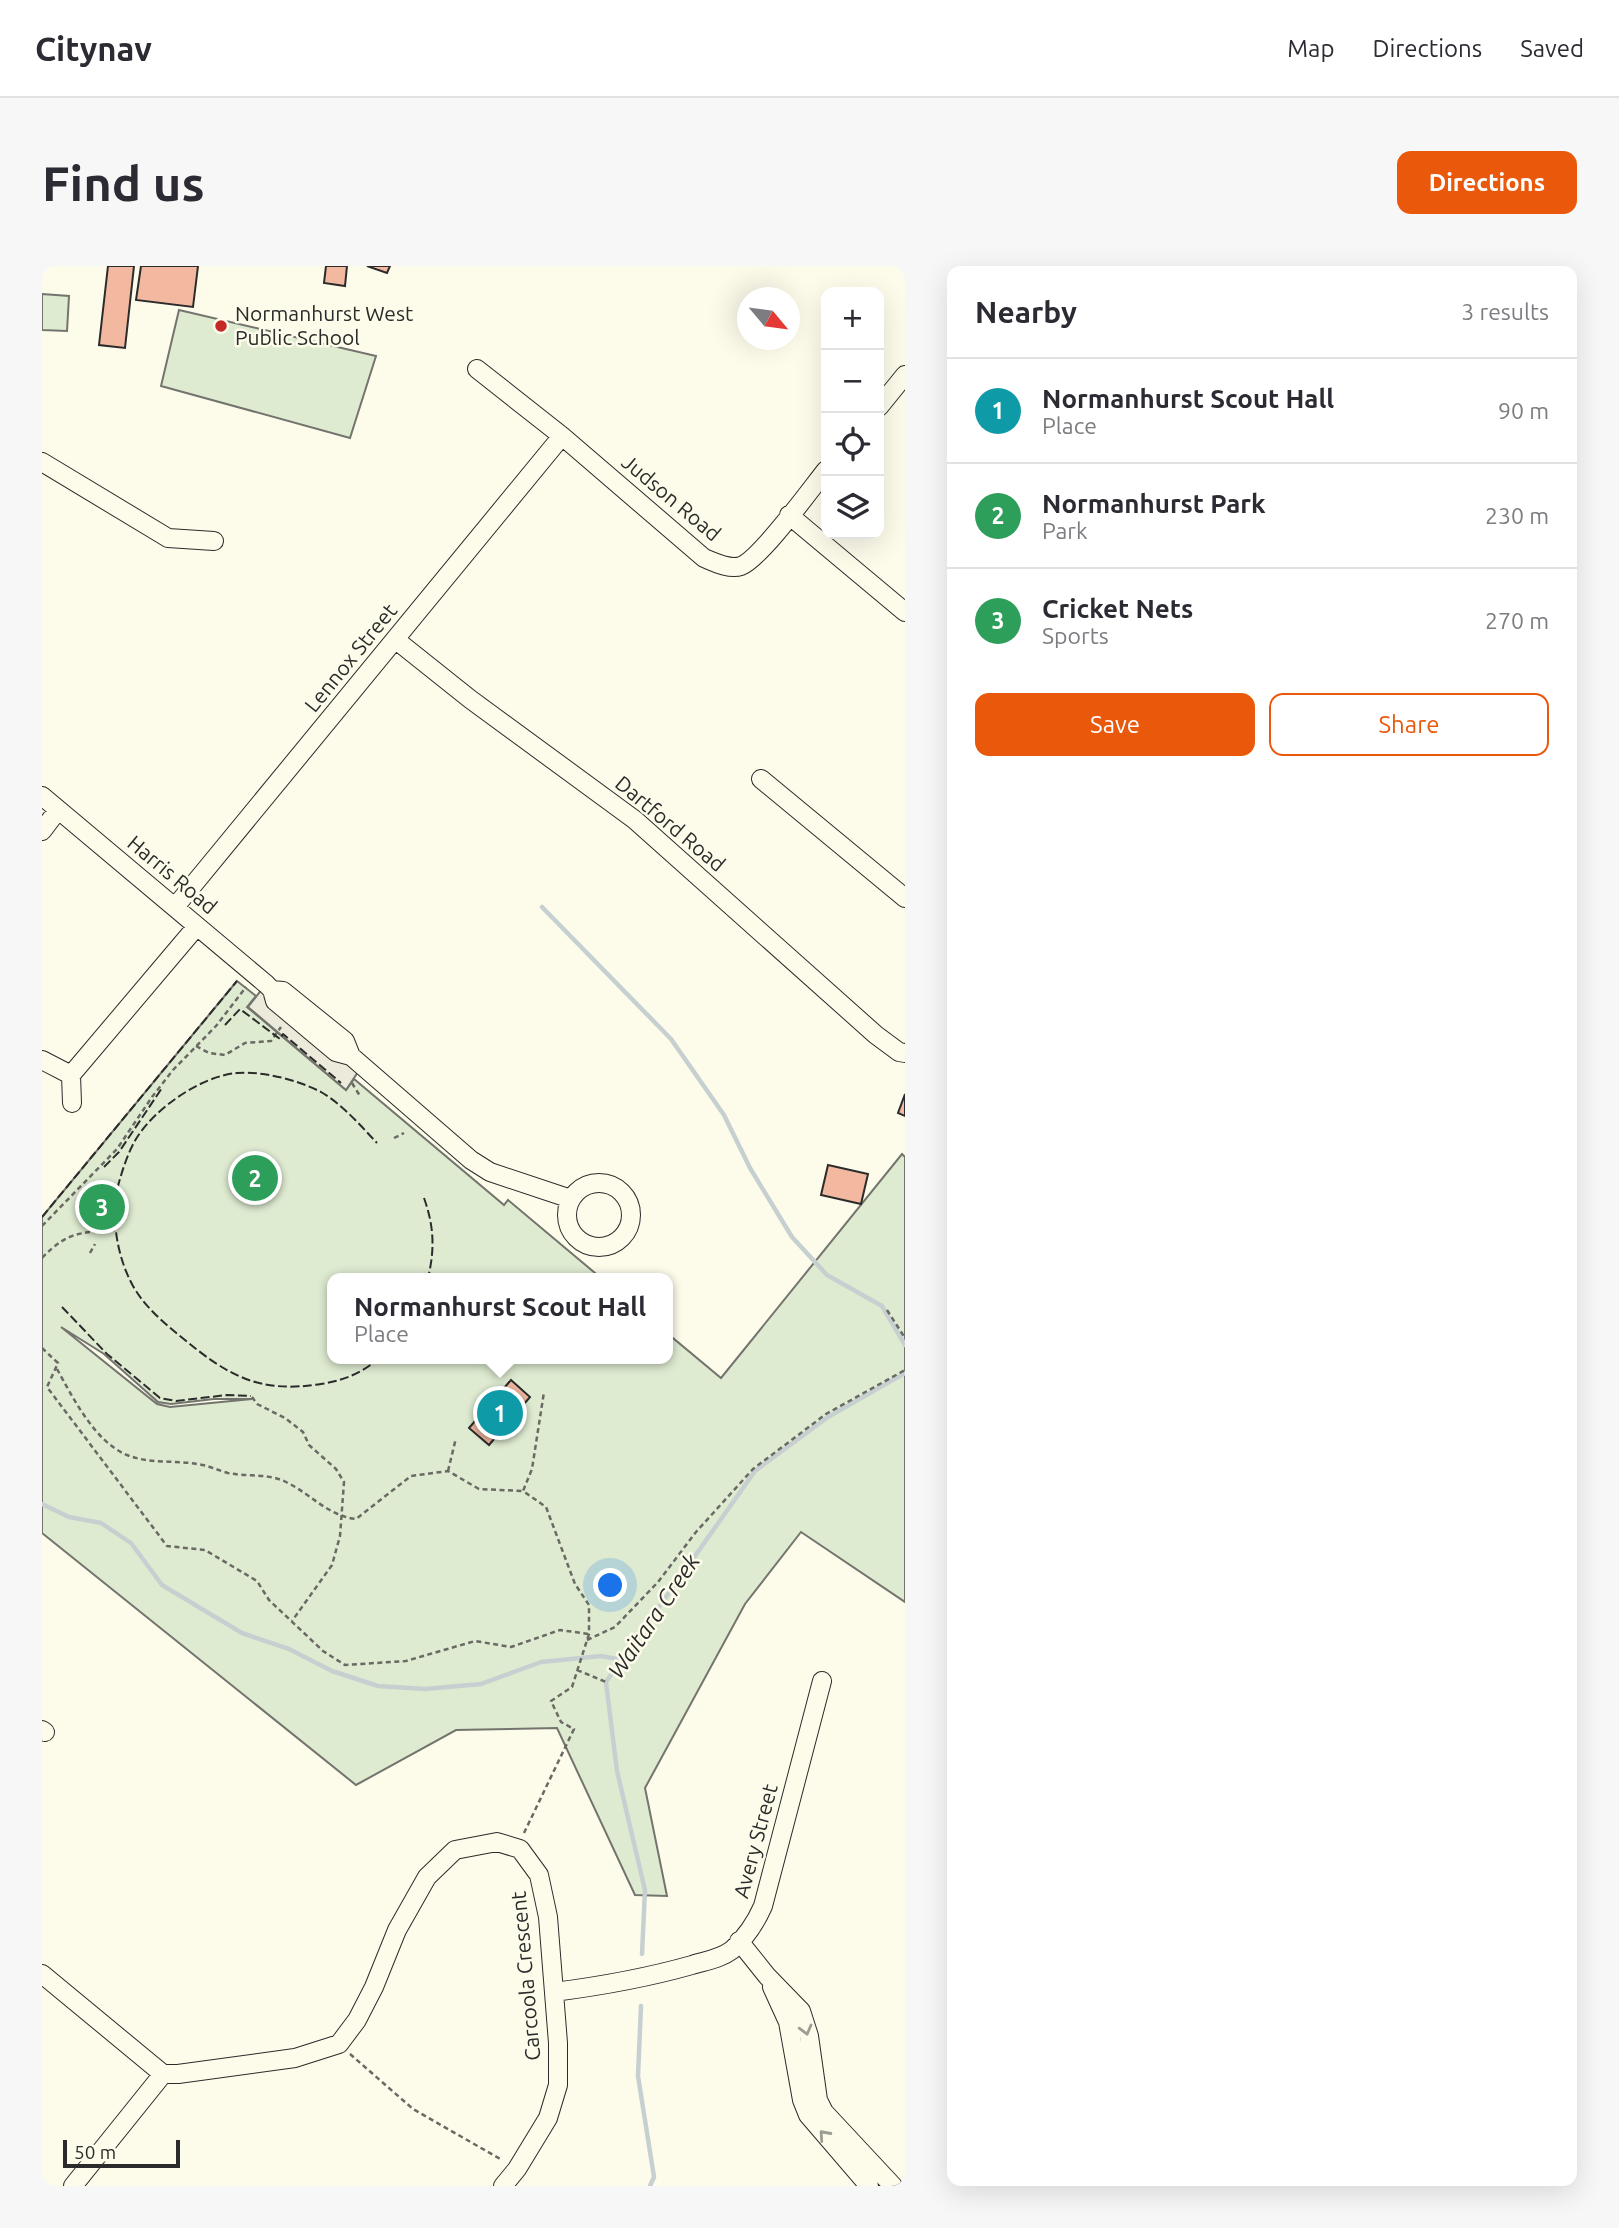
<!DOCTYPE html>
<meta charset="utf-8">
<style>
:root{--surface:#fff;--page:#f7f7f7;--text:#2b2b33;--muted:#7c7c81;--line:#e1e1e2;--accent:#ea580c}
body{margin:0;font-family:Ubuntu,sans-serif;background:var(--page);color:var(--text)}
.controls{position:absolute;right:21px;top:21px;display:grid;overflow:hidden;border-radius:14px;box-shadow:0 7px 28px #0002}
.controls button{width:63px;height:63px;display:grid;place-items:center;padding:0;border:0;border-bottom:2px solid var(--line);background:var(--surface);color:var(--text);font:35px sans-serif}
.compass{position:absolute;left:695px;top:21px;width:63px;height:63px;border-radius:50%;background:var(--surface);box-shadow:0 7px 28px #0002;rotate:119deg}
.scale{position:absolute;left:21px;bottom:18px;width:117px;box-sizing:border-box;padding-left:7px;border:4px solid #2b2b2b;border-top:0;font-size:19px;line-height:24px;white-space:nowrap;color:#2b2b2b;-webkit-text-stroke:5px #fdfbea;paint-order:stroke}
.you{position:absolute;left:569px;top:1320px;width:24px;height:24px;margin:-18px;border:5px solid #fff;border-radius:50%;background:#1a73e8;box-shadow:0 0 0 10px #1a73e833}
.badge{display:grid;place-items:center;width:46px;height:46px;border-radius:50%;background:var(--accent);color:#fff;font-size:23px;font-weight:700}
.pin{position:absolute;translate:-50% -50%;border:4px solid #fff;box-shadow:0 2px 7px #0006}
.popup{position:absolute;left:285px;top:1007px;width:346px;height:91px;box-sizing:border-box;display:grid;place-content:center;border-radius:14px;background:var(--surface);filter:drop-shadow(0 2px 5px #0005);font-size:23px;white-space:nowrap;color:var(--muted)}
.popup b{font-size:26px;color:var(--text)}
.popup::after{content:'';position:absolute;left:50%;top:100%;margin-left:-14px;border:14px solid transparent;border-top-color:var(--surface)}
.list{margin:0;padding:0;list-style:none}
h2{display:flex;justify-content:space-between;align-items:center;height:91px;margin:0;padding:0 28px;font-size:30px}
h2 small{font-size:23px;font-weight:400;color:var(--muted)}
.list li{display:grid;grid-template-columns:46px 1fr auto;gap:21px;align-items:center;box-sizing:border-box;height:105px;padding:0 28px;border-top:2px solid var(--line)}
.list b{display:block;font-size:26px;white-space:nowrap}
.list p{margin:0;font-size:23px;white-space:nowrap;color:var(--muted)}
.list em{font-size:23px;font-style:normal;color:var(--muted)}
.actions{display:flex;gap:14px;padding:21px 28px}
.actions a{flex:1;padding:16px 0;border:2px solid var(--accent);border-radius:14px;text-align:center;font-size:24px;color:var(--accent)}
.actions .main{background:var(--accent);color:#fff}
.icon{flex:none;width:38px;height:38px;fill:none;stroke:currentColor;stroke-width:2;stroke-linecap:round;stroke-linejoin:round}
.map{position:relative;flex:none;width:863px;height:1920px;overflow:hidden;border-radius:14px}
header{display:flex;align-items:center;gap:42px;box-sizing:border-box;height:98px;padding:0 35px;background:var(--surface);border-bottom:2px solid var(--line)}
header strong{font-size:33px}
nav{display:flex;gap:38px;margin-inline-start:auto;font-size:24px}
.intro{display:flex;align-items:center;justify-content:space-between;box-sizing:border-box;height:168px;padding:0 42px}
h1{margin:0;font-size:49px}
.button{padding:18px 32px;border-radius:14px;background:var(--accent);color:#fff;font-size:24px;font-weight:700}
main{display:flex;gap:42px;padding:0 42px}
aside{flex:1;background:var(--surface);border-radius:14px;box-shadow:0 7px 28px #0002}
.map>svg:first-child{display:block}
.green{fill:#deebd1;stroke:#74746e;stroke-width:2;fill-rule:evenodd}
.parking{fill:#eceadb;stroke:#74746e;stroke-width:2}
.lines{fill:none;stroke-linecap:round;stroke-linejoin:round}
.stream{stroke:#c7d0d0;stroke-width:4.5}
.building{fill:#f2b8a0;stroke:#2b2b2b;stroke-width:2}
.minor-casing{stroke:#2b2b2b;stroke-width:20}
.path{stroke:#6a6964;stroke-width:2.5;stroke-dasharray:5 3.5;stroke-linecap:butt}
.minor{stroke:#fdfbea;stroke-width:18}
.fence{stroke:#2b2b2b;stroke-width:2;stroke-dasharray:9 3.5;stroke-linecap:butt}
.oneway{stroke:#9e9d94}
.poi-dot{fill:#c62828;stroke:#fdfbea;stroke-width:2.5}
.labels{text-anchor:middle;stroke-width:5;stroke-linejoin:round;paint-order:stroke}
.poi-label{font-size:21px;fill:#2b2b2b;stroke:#fdfbea;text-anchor:start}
.street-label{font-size:21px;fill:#2b2b2b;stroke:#fdfbea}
.water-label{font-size:23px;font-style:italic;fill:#2b2b2b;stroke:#fdfbea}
</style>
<header>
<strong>Citynav</strong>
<nav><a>Map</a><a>Directions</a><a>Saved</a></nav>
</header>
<div class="intro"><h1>Find us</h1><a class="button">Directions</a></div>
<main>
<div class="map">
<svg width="863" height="1920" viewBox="0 0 863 1920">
<rect width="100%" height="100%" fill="#fdfbea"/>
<path class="green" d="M0,28L27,30L25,65L0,64Z
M137,44L334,90L308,172L119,120Z
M195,715L214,730L205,741L304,824L312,813L462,939L466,934L559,1012H290V1093H626V1068L679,1112L860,888L863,891V1336L759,1266L703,1338L603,1522L625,1630L593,1629L515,1462L414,1464L314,1519L0,1267V951ZM19,1061L62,1088L116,1136L129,1138L172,1133H210L128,1141L115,1138Z"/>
<path class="parking" d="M224,718L320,800L304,824L206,741Z"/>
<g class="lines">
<path class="stream" d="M500,641L629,773L682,849L708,902L750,971L785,1009L840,1040L863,1079
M0,1238L27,1251L59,1257L89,1277L120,1319L200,1367L247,1383L290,1405L336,1420L383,1423L439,1418L499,1396L559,1390L580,1394
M600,1688L603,1624L575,1505L564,1416L713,1205L786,1151L863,1107
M599,1740L596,1810L612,1911L608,1920"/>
</g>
<path class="building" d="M66,0H92L83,82L57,79Z
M99,0H156L151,41L94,34Z
M284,0H305L303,20L282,17Z
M325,0H348L345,7Z
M863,828V850L856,847Z
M786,899L826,908L819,938L779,929Z
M469,1114L488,1131L447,1179L427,1162Z"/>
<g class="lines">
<g class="minor-casing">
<path id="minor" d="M435,103L520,170L662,292C672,296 687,304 699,300C719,292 768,224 784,204
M837,141L863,109
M0,196L126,272L172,275
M747,249L863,346
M354,374L428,433L593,554L834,769L857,786L863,787
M719,513L863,632
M0,530L224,718L230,724L233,735L294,786L309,790L429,894L448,906L529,933
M0,565L16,544
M133,641L520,170
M230,724L241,725L303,775L309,790
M0,794L29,809L155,660
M29,809L30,837
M525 949a32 32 0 1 1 64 0a32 32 0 1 1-64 0Z
M0,1464L3,1466
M697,1675L725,1710L759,1745L767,1770L776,1834L782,1846L851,1920
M0,1708L121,1808
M730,1721L746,1756L760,1834L766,1849L827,1920
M512,1726C559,1720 604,1712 650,1699C663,1695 678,1693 690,1684C703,1672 714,1656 721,1640L780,1415
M121,1808H136L253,1792L297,1778L315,1754L332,1721L355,1664L385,1611L413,1584L455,1576L478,1583L497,1609L506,1651L516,1777V1819L506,1852L475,1903L461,1920
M31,1920L121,1808"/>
</g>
<path class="path" d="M154,780L167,787L183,789L203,777L229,775L239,761
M310,817L318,830
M352,872L362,867
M0,960L75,883L110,831L131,804L174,760L204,721
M48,987L53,978
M0,992C26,965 38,967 73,964
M845,1044L863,1072
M0,1082L16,1097L5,1121L125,1280L163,1284L215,1315L227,1334L281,1385L303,1399L364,1395L433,1375L469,1381L518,1364L547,1368
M15,1103C31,1132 53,1176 85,1189C107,1198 132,1194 155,1198C165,1199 175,1204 186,1207C205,1211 226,1207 244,1216C269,1228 286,1250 314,1253L369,1210L406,1205L437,1223L481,1225
M210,1131L215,1138L243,1152L261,1166L267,1179L294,1203L302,1216L298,1270L290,1299L250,1355
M406,1205L414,1172
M545,1374L573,1361L616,1316L654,1266L711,1203L784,1148L863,1104
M535,1404L564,1416
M482,1567L532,1463L519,1456L509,1435L530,1421L547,1368V1339L533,1318L504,1241L481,1225L490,1203L502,1126
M308,1788L371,1843L460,1894"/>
<use href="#minor" class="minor"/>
<path class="fence" d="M183,759L198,743L238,773L241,768L299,817
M62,901L77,886L120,822
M382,932C392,960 393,983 386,1012
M35,934L46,921
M72,934C78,913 83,892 94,873C112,843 159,810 195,807C221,805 256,814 279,826C300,838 318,859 335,877
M0,951L195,715
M73,954C74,976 80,1000 91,1020C103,1041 120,1055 138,1070C185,1109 216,1128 279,1118C300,1115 320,1107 336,1093
M20,1041L65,1088L118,1132L134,1135L185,1129L209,1130"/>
</g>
<defs><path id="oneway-chevron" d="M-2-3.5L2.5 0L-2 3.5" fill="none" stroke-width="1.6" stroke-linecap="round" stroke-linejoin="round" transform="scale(1.75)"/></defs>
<g class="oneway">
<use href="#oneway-chevron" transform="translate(764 1764) rotate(75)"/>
<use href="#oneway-chevron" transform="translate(782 1869) rotate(-132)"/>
</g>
<circle class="poi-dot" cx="179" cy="60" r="7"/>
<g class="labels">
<g class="poi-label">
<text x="193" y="55">Normanhurst West<tspan x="193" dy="24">Public School</tspan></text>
</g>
<g class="street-label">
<text transform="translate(629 232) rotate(40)" y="7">Judson Road</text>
<text transform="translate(309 392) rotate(-51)" y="7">Lennox Street</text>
<text transform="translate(628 558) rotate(40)" y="7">Dartford Road</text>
<text transform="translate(130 609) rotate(40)" y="7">Harris Road</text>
<text transform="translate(714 1575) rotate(-75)" y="7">Avery Street</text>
<text transform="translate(484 1710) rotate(-95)" y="7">Carcoola Crescent</text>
</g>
<g class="water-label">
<text transform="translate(612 1350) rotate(-56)" y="8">Waitara Creek</text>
</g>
</g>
</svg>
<div class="controls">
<button>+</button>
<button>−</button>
<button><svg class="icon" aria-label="locate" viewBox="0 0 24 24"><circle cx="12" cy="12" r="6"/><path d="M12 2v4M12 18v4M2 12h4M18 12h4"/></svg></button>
<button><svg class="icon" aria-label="layers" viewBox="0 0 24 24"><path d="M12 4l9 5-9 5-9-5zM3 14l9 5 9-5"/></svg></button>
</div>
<svg class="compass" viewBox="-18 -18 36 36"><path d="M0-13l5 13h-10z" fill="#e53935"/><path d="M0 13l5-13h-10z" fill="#7c7c81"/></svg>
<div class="scale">50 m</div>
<div class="you"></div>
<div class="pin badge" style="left:458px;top:1147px;background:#0f9aa8">1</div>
<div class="popup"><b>Normanhurst Scout Hall</b>Place</div>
<div class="pin badge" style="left:213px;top:912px;background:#2e9e5b">2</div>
<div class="pin badge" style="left:60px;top:941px;background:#2e9e5b">3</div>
</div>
<aside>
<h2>Nearby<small>3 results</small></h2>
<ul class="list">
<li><span class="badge" style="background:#0f9aa8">1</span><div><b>Normanhurst Scout Hall</b><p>Place</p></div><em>90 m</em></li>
<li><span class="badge" style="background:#2e9e5b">2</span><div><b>Normanhurst Park</b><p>Park</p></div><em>230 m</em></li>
<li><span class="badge" style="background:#2e9e5b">3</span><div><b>Cricket Nets</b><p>Sports</p></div><em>270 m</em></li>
</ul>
<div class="actions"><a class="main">Save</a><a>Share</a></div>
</aside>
</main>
